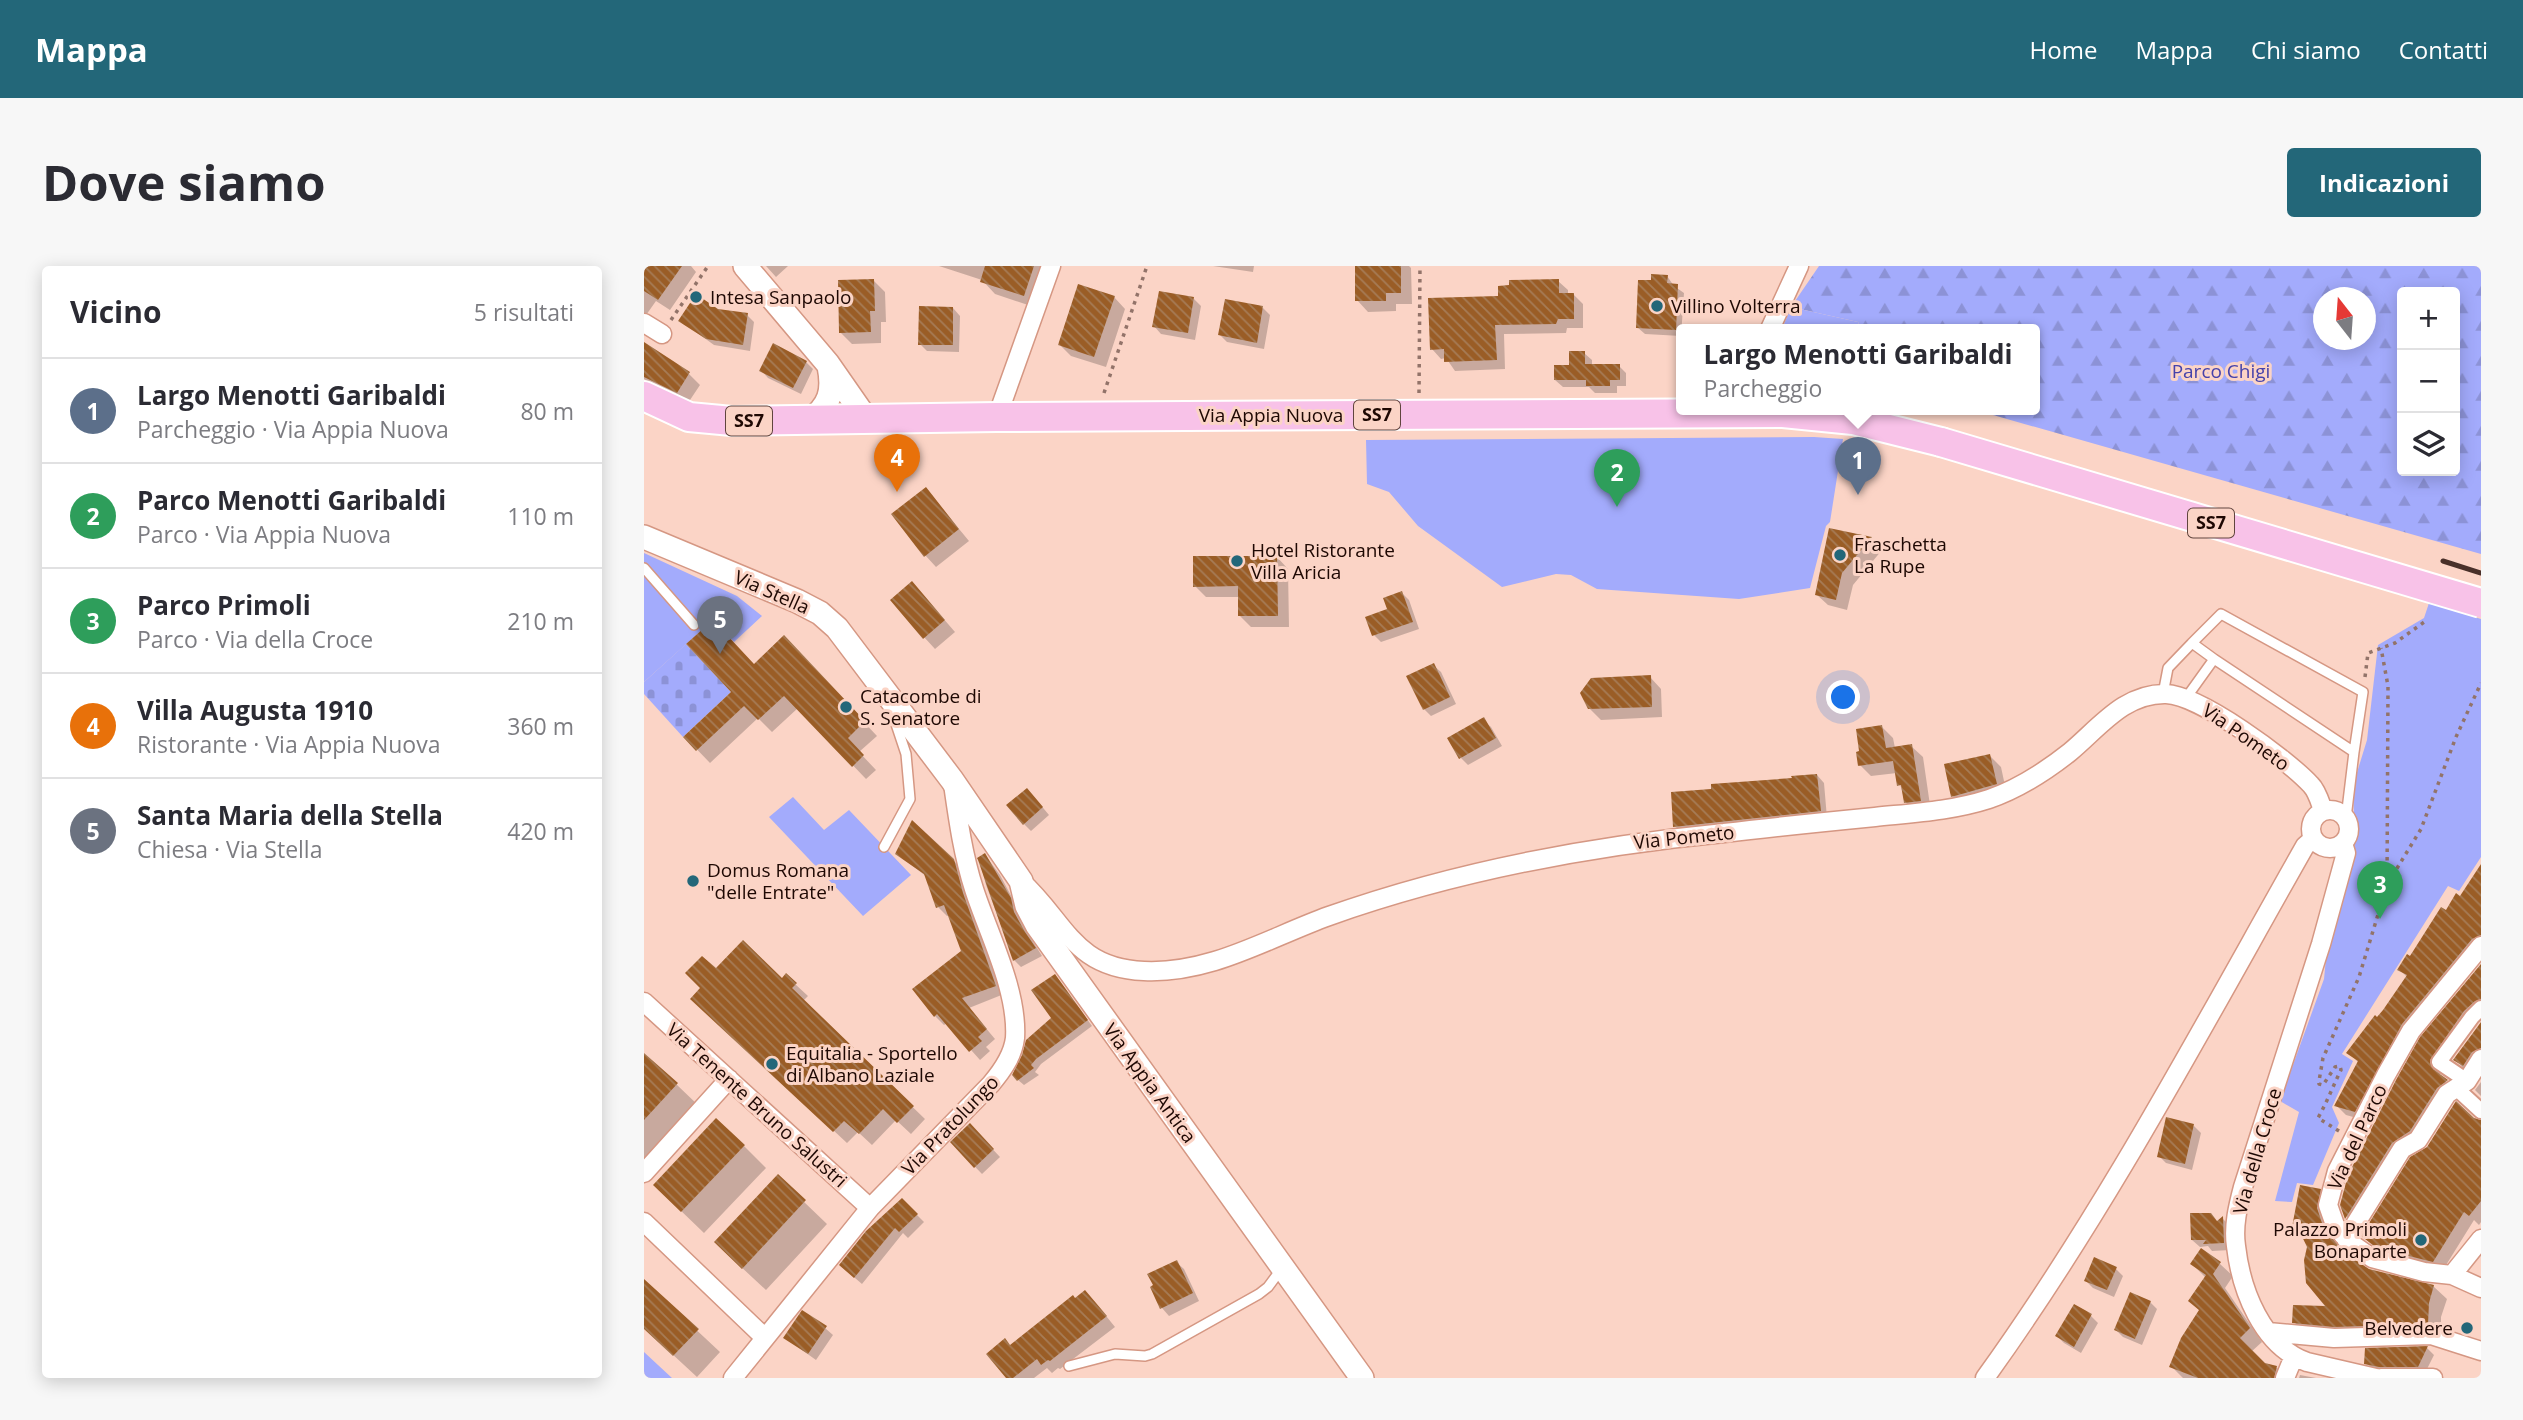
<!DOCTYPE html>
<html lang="it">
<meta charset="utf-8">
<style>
:root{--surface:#fff;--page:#f7f7f7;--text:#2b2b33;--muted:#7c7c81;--line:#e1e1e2;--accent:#236779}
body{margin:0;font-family:"Open Sans",sans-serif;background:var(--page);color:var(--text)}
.controls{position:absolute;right:21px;top:21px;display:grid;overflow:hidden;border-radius:7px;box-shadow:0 4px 18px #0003}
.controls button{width:63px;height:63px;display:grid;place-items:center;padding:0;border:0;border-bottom:2px solid var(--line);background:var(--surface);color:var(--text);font:35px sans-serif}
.compass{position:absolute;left:1669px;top:21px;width:63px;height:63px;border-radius:50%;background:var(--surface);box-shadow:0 4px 18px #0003;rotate:343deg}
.you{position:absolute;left:1200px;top:432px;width:24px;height:24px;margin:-18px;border:5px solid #fff;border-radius:50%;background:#1a73e8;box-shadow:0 0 0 10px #1a73e833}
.badge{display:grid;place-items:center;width:46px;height:46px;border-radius:50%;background:var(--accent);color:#fff;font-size:23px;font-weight:700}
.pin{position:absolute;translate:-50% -58px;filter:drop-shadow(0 2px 4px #0008)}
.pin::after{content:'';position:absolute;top:37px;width:24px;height:21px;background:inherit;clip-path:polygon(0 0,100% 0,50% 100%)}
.popup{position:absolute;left:1032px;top:58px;width:364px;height:91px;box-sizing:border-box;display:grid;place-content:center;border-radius:7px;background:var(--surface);filter:drop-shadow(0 2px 5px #0005);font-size:23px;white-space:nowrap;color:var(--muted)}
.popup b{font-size:26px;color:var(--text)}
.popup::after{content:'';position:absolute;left:50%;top:100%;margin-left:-14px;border:14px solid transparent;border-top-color:var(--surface)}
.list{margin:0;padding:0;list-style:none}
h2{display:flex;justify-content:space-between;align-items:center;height:91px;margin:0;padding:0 28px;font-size:30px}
h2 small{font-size:23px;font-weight:400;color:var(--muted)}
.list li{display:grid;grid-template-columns:46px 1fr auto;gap:21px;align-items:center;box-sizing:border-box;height:105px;padding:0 28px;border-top:2px solid var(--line)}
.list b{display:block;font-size:26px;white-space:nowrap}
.list p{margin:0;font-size:23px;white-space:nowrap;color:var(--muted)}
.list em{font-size:23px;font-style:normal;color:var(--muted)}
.icon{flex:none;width:38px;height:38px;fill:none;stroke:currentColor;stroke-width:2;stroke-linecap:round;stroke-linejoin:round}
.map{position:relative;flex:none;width:1837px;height:1112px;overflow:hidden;border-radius:7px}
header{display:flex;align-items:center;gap:42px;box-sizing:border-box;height:98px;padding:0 35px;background:var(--accent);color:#fff}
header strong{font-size:33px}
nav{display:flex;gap:38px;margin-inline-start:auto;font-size:24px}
.intro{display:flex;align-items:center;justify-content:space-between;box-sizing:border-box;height:168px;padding:0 42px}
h1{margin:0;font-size:49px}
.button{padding:18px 32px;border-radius:7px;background:var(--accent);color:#fff;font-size:24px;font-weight:700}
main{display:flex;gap:42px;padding:0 42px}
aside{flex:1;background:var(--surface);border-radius:7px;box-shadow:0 4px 18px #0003}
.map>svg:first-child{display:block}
.forest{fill:url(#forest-firs);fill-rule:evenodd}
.cemetery{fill:url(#cemetery-stones)}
.park{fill:#a3abfc}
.shadow{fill:#0003}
.building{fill:url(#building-back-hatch)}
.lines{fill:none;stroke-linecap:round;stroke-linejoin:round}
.service-casing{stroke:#d59783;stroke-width:12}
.pedestrian-casing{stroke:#d59783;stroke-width:18}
.minor-casing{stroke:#d59783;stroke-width:21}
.tertiary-casing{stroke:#d59783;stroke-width:26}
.primary-casing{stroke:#fff;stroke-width:32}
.path{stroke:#927369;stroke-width:3.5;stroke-dasharray:3.5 5;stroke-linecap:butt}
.service{stroke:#fff;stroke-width:9}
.pedestrian{stroke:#fff;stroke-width:14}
.minor{stroke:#fff;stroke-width:18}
.tertiary{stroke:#fff;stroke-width:23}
.primary{stroke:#f8c2e8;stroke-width:28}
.rail{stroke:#493029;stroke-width:5}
.primary-bridge-casing{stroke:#fff;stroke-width:32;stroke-linecap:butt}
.primary-bridge{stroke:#f8c2e8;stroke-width:28}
.poi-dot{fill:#236779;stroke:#fbd4c6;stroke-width:2.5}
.labels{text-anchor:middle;stroke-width:6;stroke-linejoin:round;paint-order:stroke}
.shield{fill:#fbd4c6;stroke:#60453e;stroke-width:2}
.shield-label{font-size:18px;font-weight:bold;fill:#1e0803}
.poi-label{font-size:19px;fill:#1e0803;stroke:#fbd4c6;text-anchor:start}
.park-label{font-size:19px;fill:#4642ab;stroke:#fbd4c6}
.street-label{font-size:19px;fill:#1e0803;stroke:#fbd4c6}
</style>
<header>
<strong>Mappa</strong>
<nav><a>Home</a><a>Mappa</a><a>Chi siamo</a><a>Contatti</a></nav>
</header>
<div class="intro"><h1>Dove siamo</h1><a class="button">Indicazioni</a></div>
<main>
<aside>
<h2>Vicino<small>5 risultati</small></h2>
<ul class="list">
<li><span class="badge" style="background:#5c6f8a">1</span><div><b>Largo Menotti Garibaldi</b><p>Parcheggio · Via Appia Nuova</p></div><em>80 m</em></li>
<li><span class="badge" style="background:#2e9e5b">2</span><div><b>Parco Menotti Garibaldi</b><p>Parco · Via Appia Nuova</p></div><em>110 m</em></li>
<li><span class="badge" style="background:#2e9e5b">3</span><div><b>Parco Primoli</b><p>Parco · Via della Croce</p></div><em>210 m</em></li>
<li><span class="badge" style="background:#e8710a">4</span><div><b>Villa Augusta 1910</b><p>Ristorante · Via Appia Nuova</p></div><em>360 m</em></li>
<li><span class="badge" style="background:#6b7280">5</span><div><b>Santa Maria della Stella</b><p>Chiesa · Via Stella</p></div><em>420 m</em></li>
</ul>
</aside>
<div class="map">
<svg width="1837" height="1112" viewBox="0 0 1837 1112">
<defs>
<pattern id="forest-firs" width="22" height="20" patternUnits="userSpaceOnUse" patternTransform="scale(1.75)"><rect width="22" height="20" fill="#a3abfc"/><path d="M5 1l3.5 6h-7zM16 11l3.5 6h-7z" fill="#8c92d6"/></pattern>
<pattern id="cemetery-stones" width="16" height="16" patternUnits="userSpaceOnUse" patternTransform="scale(1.75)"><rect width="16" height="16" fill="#a3abfc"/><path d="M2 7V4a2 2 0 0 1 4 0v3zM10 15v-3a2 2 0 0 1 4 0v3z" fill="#8c92d6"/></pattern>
<pattern id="building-back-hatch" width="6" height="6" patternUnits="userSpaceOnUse" patternTransform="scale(1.75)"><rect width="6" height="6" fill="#9a5d26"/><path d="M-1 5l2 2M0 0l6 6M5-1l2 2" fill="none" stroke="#a67c57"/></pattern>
</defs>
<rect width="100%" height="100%" fill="#fbd4c6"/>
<path class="forest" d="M1175,0H1837V288L1328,143H1391V63H1217L1214,56L1147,41ZM1758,26H1811V205H1758ZM1680,32H1722V74H1680Z"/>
<path class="cemetery" d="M42,378L87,426L39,471L0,428V416Z"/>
<path class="park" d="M1147,41L1214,56L1217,63H1138Z
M1170,171L1199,173L1186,256L1182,260L1166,322L1095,333L953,323L927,309L912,308L858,321L774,260L745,226L723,218L722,174Z
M0,287L93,330L118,350L90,376L69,354L0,416Z
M1785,337L1837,353V591L1815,625L1804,620L1698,788L1709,795L1688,841L1695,857L1669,919L1653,917L1648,936L1631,935L1655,846L1636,835L1680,713L1683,682L1711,565L1709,531L1711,513L1723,474L1734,379L1780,352Z
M149,531L180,564L205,544L267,609L219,650L125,551Z
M0,1086L28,1112H0Z"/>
<path class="shadow" d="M0,0H47L52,6L26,44L12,35L0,52Z
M122,0H144L132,11Z
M295,0H406L393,42L351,28L338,14Z
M569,0H610L609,6Z
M712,0H765L767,2L768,38H752V45L724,46L713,34Z
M1023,10L1030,20L1040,27L1037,70L1001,68L993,61L1008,16Z
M230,15L241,26L242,56H237V77L208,78L196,66Z
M914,15L924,24V29L929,28L939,38V62H923L922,67L860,68L861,103L811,105L802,92L797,93L788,83L856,32Z
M470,31L481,43L462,101L427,90L416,79Z
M550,33L557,40L551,74L517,68L510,60Z
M309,42L316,50L315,86L283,85L276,78Z
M619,42L626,49L620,83L583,76L576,69Z
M103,49L110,56L106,85L70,79L37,55Z
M0,78L45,108L56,119L44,137L19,125L0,113Z
M940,87L948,94V100H975L982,107V120H973V127H951L945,121H919L911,114Z
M162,96L169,103L157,128L124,112L117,104Z
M282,223L325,275L292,301L281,289Z
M1187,264L1227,273L1238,284L1209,319L1203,344L1184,339L1172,328Z
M633,291L644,303L645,361H607L596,350V331H562L551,320Z
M758,327L765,334L775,363L737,376L730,369Z
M279,329L311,366L291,383L280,371Z
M153,385L233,470L215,486L232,504L222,513L154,442L128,466L114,452L66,497L41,471L90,427L110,400Z
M789,399L797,406L812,438L787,450L780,443Z
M1006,411L1017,423L1018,451L957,454L945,442Z
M839,454L847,461L858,480L824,499L817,492Z
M1238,461L1249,472L1251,482L1267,480L1279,491L1287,546L1273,547L1261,536L1253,507L1227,510L1216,499Z
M1346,490L1357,501L1363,529L1320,541L1309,530Z
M1173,509L1180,517L1183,552L1038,568L1031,560L1149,514Z
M390,531L405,549L387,565L380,558Z
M253,588L309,594L319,604L360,728L325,742L351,773L342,781L346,785L336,794L303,757L300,759L291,750L319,685L306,649L303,650L294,641L283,611Z
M341,589L356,609L373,641L377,656L398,690L377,701L370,694L342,619L335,592Z
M1837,602V683L1767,768L1720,854L1702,849L1693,840L1715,797L1705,787L1734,753L1763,711L1755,703L1802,646L1817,633Z
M1837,701V747L1796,801V810L1812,824L1711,961L1703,952L1698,938Z
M72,705L151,718L164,730L159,735L281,853L267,868L252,854L228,879L214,866L203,877L61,745Z
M416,716L448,760L397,798L391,806L395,809L380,819L374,814L409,752Z
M1837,760V798L1820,803L1811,793Z
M0,793L32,818L55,840L0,901Z
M1837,816V830L1831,824Z
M1834,856H1837V956L1835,959L1830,954L1799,1004L1744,991L1729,980L1719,970Z
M326,859L356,891L338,908L308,877Z
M1550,860L1557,867L1548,904L1522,897L1515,890Z
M100,880L122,902L60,967L33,941Z
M134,911L183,958L122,1024L95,999Z
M1676,924L1689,938L1686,957L1695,981L1700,988L1724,1004L1789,1020L1803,1033L1797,1051V1070L1664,1069L1650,1056L1685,1041L1665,981L1660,971L1650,961Z
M258,934L280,956L264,972L259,967L218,1018L204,1006Z
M1579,953L1585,959L1587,984L1568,985L1564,980L1556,981L1548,974Z
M1557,984L1576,998L1589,1010L1581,1022L1618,1076L1607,1086L1621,1099L1633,1102L1643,1112H1539L1527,1100L1556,1045L1546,1035L1562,1012L1548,998Z
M532,996L540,1003L555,1035L525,1050L518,1042L508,1022Z
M1472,1003L1479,1010L1470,1031L1449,1022L1442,1015Z
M0,1015L76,1086L53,1111L0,1062Z
M431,1034L450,1035L471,1061L416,1103L414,1102L408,1107L403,1102L390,1112H364L366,1080Z
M1506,1036L1513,1043L1498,1079L1479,1071L1472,1064Z
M1430,1040L1447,1050L1454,1057L1437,1087L1420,1077L1413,1070Z
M181,1062L189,1069L172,1094L141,1072Z
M1783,1082L1790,1089L1781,1107L1730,1104L1722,1097L1723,1084Z
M1656,1109L1672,1112H1655Z"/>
<path class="building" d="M0,0H38L14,34L0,25Z
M341,0H390L380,30L336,16Z
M711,0H757V27H742V35H711Z
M1007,8L1024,9L1023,17L1034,18L1032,64L992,62L994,14H1007Z
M230,13L231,45H226L227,66L195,67L194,14Z
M915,13V27H930V53H914L912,58L851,59L853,94L800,96V83L786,84L784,32L854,30V20L865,19V14Z
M434,18L471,30L450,91L414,79Z
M515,25L550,31L544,67L508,61Z
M52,28L74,43L104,47L99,79L62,73L34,55Z
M581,33L619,40L613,77L574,69Z
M275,40L309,41V79H274Z
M0,76L46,106L33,127L0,111Z
M129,77L163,95L149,122L115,105Z
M925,85H941V98H976V114H966V120H942V114H910V99H925Z
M282,221L315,263L280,291L247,248Z
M1185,262L1228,271L1198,307L1192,334L1171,329Z
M549,290H633L634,350H594V320L549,321Z
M268,315L301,354L279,373L246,334Z
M758,325L769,356L728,370L721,351L743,343L739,332Z
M69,354L110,398L140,369L221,455L204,472L220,489L208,501L140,430L114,454L100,440L52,485L39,471L87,426L42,378Z
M790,397L806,431L779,444L762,410Z
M1007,409L1008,441L944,443L936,427L947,412Z
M840,451L852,472L815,493L803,472Z
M1238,459L1242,482L1268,478L1277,535L1260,537L1257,519L1253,520L1249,495L1214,500L1212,486L1215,485L1212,463Z
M1346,488L1353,518L1307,531L1300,498Z
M1173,508L1177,545L1029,561L1027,526L1067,523V518L1148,512L1147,510Z
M383,522L399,541L379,559L362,539Z
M268,554L310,593L319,627L352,720L318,732L343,763L334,771L338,775L325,786L293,748L290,751L268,723L317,685L300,639L292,642L280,608L251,588Z
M341,587L367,632L370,646L381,666L392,682L369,695L334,594L333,592Z
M1837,598V669L1828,673L1758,758L1711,846L1690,840L1714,795L1702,787L1731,749L1733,751L1739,744L1763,709L1753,704L1763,688L1766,690L1797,641L1802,644L1812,627L1816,630Z
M99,674L138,712L142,707L153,717L148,722L270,840L253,857L239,843L215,868L200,855L189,866L46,733L56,722L41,707L58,690L72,702Z
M1837,698V733L1831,735L1820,745L1786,794L1789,803L1804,814L1793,822L1766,865L1748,877L1701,953L1696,939L1704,909L1752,814L1776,771Z
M411,708L444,754L392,793L387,799L390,802L373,815L368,809L378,789L382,774L407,752L387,724Z
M1837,756V782L1828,786L1819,800L1809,794Z
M0,787L34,817L0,854Z
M1812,835L1830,852L1837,854V935L1825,950L1820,946L1789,996L1733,982L1717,970L1766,891L1783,881Z
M1522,851L1550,858L1541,898L1513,891Z
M72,852L101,879L37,946L9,919Z
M326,857L350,883L330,902L306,876Z
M134,908L162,934L98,1003L70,976Z
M1656,919L1677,923L1673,942L1680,963L1701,987L1725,1003L1790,1019L1785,1037L1784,1058L1690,1061L1648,1057L1649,1039L1681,1040L1662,1017L1660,994L1663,981L1654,962L1648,961Z
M258,932L274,948L255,966L251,962L210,1012L195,999L222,965Z
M1546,947H1567L1573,955L1579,950L1580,977L1559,978L1562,974H1547Z
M1557,982L1577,996L1569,1008L1606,1062L1596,1072L1621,1097L1633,1100L1630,1112H1554L1525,1101L1537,1072L1555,1044L1544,1035L1562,1009L1546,998Z
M1450,991L1473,1001L1463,1024L1440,1015Z
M533,994L549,1027L516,1043L506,1021L509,1019L503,1008Z
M0,1013L55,1063L29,1090L0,1063Z
M441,1024L463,1050L406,1095L404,1094L397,1099L393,1093L369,1112H362L342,1088L361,1072L366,1079L429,1029L431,1032Z
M1486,1026L1507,1035L1491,1073L1470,1064Z
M1430,1038L1448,1048L1430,1081L1411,1070Z
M158,1044L183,1060L164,1088L139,1072Z
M1784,1080L1774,1101H1735L1720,1098L1721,1082Z"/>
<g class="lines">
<g class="service-casing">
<path id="service" d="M0,302L50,359
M1570,393L1548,377L1577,348L1719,426L1710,486
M1519,428L1524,402L1548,377
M1542,432L1570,393L1710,486L1702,552
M240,581L266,533L262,488L250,452
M425,1100L471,1088L501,1090L508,1088L615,1028L624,1021L638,1002"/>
</g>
<g class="pedestrian-casing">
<path id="pedestrian" d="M1823,815L1795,796L1828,751L1837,742
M1812,822L1837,845"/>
</g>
<g class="minor-casing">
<path id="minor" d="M0,57L18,68
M1126,63L1155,0
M353,151L407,0
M1667 563a19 19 0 1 1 38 0a19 19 0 1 1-38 0Z
M1699,577L1702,587L1677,678L1599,921C1594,940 1589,960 1592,980C1597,1024 1618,1080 1663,1096L1732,1112
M377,615C422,656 429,702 500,705C567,708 624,672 685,650C812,605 946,580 1080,567C1130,561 1180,556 1231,551C1269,547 1308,545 1345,533C1374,523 1402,505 1426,486C1455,462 1480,427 1522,428C1556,429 1643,493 1667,519C1673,525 1676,536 1679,544
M1837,680L1767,765L1742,809L1693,905L1684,939L1691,959L1699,969L1708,978L1728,992L1780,1006L1808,1009L1837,1022
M0,736L226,942
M0,907L85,813
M0,956L120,1071
M1702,973L1758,883L1774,874L1803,828L1823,815L1837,793
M1808,1009L1837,973
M1624,1066L1690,1072L1787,1069L1837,1085
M89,1112L226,942L347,818C358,805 369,790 371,772C374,724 344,667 330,623C319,589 314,553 309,518
M1341,1112C1462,944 1559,760 1661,580L1669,573
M1641,1112L1650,1090
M1737,1112H1789"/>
</g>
<g class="tertiary-casing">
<path id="tertiary" d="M101,0L184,98L223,154
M165,155C186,140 190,125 185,100
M0,271L153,335L176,347L193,362L308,514L377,615L383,640L393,659L718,1112"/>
</g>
<g class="primary-casing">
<path id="primary" d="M0,130L45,151L88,155L353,151L1139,147L1209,154L1297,176"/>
</g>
<path class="path" d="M27,54L64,0
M460,127L503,0
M775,127L776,0
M1721,411L1724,387L1751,377L1783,354
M1744,617L1777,563L1812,471L1837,417
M1695,865L1674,852C1683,836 1689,820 1697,804L1696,800L1691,801L1679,819L1675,818V815L1679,792L1715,711L1743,619L1744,420L1737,382"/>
<use href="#service" class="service"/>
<use href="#pedestrian" class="pedestrian"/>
<use href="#minor" class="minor"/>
<use href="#tertiary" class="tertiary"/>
<use href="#primary" class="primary"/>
<path class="rail" d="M1799,295L1837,307"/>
<g class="primary-bridge-casing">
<path id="primary-bridge" d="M1297,176L1837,337"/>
</g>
<use href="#primary-bridge" class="primary-bridge"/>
</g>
<g class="poi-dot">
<circle cx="52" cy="31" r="7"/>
<circle cx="1013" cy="40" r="7"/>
<circle cx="1196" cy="289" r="7"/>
<circle cx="593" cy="295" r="7"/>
<circle cx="202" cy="441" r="7"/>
<circle cx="49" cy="615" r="7"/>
<circle cx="128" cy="798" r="7"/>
<circle cx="1777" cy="974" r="7"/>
<circle cx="1823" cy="1062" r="7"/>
</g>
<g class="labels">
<g class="shield">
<rect x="710" y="134.5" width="46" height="29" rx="5"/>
<rect x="82" y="140.5" width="46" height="29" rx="5"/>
<rect x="1544" y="242.5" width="46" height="29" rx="5"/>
</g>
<g class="shield-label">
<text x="733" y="155">SS7</text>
<text x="105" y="161">SS7</text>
<text x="1567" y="263">SS7</text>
</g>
<g class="poi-label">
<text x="66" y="38">Intesa Sanpaolo</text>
<text x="1027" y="47">Villino Volterra</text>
<text x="1210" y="285">Fraschetta<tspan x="1210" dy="22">La Rupe</tspan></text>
<text x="607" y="291">Hotel Ristorante<tspan x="607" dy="22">Villa Aricia</tspan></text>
<text x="216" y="437">Catacombe di<tspan x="216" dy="22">S. Senatore</tspan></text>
<text x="63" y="611">Domus Romana<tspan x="63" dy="22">"delle Entrate"</tspan></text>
<text x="142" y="794">Equitalia - Sportello<tspan x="142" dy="22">di Albano Laziale</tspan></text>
<text x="1763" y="970" text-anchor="end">Palazzo Primoli<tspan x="1763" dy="22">Bonaparte</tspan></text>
<text x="1809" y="1069" text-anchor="end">Belvedere</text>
</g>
<g class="park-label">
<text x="1577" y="112">Parco Chigi</text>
</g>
<g class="street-label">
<text x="627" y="156">Via Appia Nuova</text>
<text transform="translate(128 326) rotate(24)" y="7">Via Stella</text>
<text transform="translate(1602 471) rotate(35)" y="7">Via Pometo</text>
<text transform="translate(1040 571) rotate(-6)" y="7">Via Pometo</text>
<text transform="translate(506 817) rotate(54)" y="7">Via Appia Antica</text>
<text transform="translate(113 839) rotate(42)" y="7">Via Tenente Bruno Salustri</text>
<text transform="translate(306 859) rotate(-46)" y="7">Via Pratolungo</text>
<text transform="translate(1713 871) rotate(-65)" y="7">Via del Parco</text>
<text transform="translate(1613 885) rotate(-74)" y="7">Via della Croce</text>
</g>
</g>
</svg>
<div class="controls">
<button>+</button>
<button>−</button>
<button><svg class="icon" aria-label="layers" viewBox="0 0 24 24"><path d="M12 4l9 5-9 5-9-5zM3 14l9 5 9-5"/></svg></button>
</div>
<svg class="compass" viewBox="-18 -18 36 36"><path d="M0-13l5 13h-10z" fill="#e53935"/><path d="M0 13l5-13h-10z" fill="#7c7c81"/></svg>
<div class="you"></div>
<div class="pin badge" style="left:1214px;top:229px;background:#5c6f8a">1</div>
<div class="popup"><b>Largo Menotti Garibaldi</b>Parcheggio</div>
<div class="pin badge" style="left:973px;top:241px;background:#2e9e5b">2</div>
<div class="pin badge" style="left:1736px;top:653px;background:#2e9e5b">3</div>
<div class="pin badge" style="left:253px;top:226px;background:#e8710a">4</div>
<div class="pin badge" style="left:76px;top:388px;background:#6b7280">5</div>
</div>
</main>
